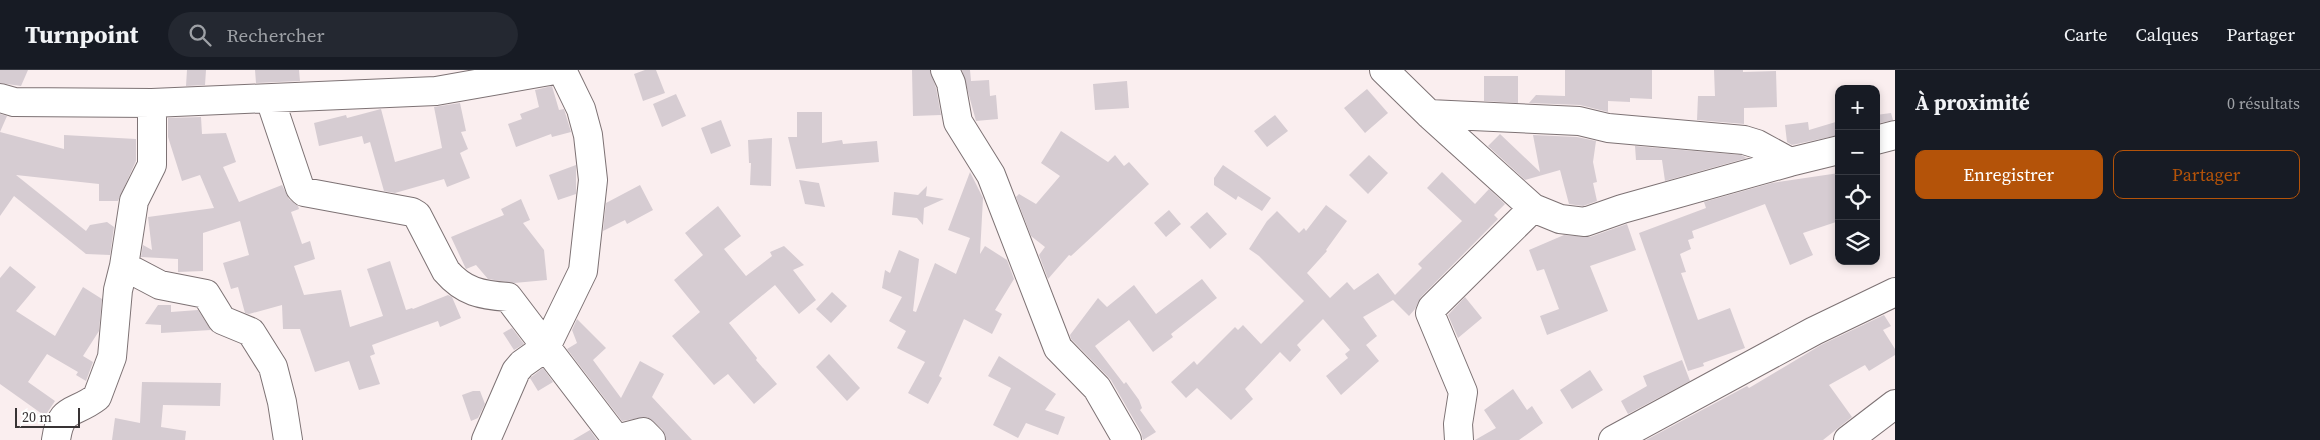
<!DOCTYPE html>
<html lang="fr">
<meta charset="utf-8">
<style>
:root{--surface:#171b24;--page:#242831;--text:#f1f3f6;--muted:#9ea1a6;--line:#363941;--accent:#b45309}
body{margin:0;font-family:"Source Serif 4",serif;background:var(--page);color:var(--text)}
.controls{position:absolute;right:15px;top:15px;display:grid;overflow:hidden;border-radius:10px;box-shadow:0 2px 8px #0003}
.controls button{width:45px;height:45px;display:grid;place-items:center;padding:0;border:0;border-bottom:1px solid var(--line);background:var(--surface);color:var(--text);font:25px sans-serif}
.scale{position:absolute;left:15px;bottom:12px;width:65px;box-sizing:border-box;padding-left:5px;border:2px solid #383334;border-top:0;font-size:14px;line-height:18px;white-space:nowrap;color:#383334;-webkit-text-stroke:4px #fff;paint-order:stroke}
.list{margin:0;padding:0;list-style:none}
h2{display:flex;justify-content:space-between;align-items:center;height:65px;margin:0;padding:0 20px;font-size:21px}
h2 small{font-size:16px;font-weight:400;color:var(--muted)}
.actions{display:flex;gap:10px;padding:15px 20px}
.actions a{flex:1;padding:11px 0;border:1px solid var(--accent);border-radius:10px;text-align:center;font-size:18px;color:var(--accent)}
.actions .main{background:var(--accent);color:#fff}
.icon{flex:none;width:28px;height:28px;fill:none;stroke:currentColor;stroke-width:2;stroke-linecap:round;stroke-linejoin:round}
.map{position:relative;flex:none;width:1895px;height:370px;overflow:hidden}
header{display:flex;align-items:center;gap:30px;box-sizing:border-box;height:70px;padding:0 25px;background:var(--surface);border-bottom:1px solid var(--line)}
header strong{font-size:24px}
nav{display:flex;gap:28px;margin-inline-start:auto;font-size:18px}
.search{width:350px;height:45px;background:var(--page);display:flex;align-items:center;gap:12px;box-sizing:border-box;padding:0 18px;border-radius:28px;color:var(--muted);font-size:19px}
main{display:flex}
aside{flex:1;background:var(--surface)}
.map>svg:first-child{display:block}
.building{fill:#d6ccd2}
.lines{fill:none;stroke-linecap:round;stroke-linejoin:round}
.minor-casing{stroke:#7d7274;stroke-width:30}
.minor{stroke:#fff;stroke-width:28}
</style>
<header>
<strong>Turnpoint</strong>
<div class="search"><svg class="icon" aria-label="search" viewBox="0 0 24 24"><circle cx="10" cy="10" r="6"/><path d="M15 15l6 6"/></svg>Rechercher</div>
<nav><a>Carte</a><a>Calques</a><a>Partager</a></nav>
</header>
<main>
<div class="map">
<svg width="1895" height="370" viewBox="0 0 1895 370">
<rect width="100%" height="100%" fill="#faeeef"/>
<path class="building" d="M0,0H28L21,16L0,13Z
M187,0H206L205,15L186,16Z
M255,0H299L300,11L256,13Z
M645,0H656L665,23L643,31L634,4Z
M912,0H930L936,18L941,45L913,46Z
M962,0H970L971,11L989,10L990,26L996,25L998,49L976,51Z
M1565,0H1652V29L1630,28V32L1608,31V42L1580,35L1529,33L1536,25L1565,26Z
M1714,0H1743V2L1776,1L1777,37L1744,38V54L1697,50L1698,26H1715Z
M1484,6H1518V33L1484,31Z
M1127,11L1129,38L1095,40L1093,14Z
M552,16L559,40L564,39L571,62L552,67L551,64L516,77L508,54L522,49L520,44L539,37L535,20Z
M1367,19L1388,43L1365,63L1344,38Z
M676,24L686,46L662,57L653,34Z
M460,33L466,61L461,62L468,79L460,83L470,108L447,117L444,109L395,123L384,121L370,72L364,74L362,66L319,76L314,53L346,45L347,48L381,39L395,92L442,78L434,37Z
M797,42H822V73L842,70L843,74L877,71L879,92L796,99L788,67H797Z
M1891,43L1893,50L1876,54V45Z
M0,44L7,46L0,62L64,79V65L136,69V91L118,131H99V114L16,105L86,161L90,155L107,152L114,157L110,185L86,184L14,126L0,146Z
M1275,45L1288,61L1267,77L1254,61Z
M201,47L202,64L226,63L236,92L223,97L239,132L282,115L289,129L298,136L299,139L291,142L302,174L310,171L315,189L294,196L304,225L341,220L350,257L383,246L367,199L390,191L406,240L412,238L413,239L448,225L452,227L461,248L440,257L438,251L372,275L375,284L370,286L380,314L359,320L349,291L315,302L300,259H283L282,235L249,244L245,243L238,217L231,219L223,193L249,185L240,151L203,163V201L178,202V189L141,187L143,175L152,180L148,147L214,138L200,105L182,111L168,67V48Z
M721,50L731,76L711,84L701,58Z
M1839,51V65L1792,75L1787,72L1785,55L1808,52L1809,60Z
M1061,61L1108,92L1115,85L1124,96L1129,92L1149,114L1071,186L1069,185L1048,209L1039,185L1045,177L1031,166L1016,127L1019,124L1036,134L1060,106L1041,93Z
M1500,64L1540,102L1533,65L1577,67L1596,71L1593,92L1597,112L1593,113L1597,131L1583,136L1569,134L1560,100L1525,110L1488,76Z
M772,68L771,116L750,115L751,93H749L748,70Z
M1635,76L1741,85L1747,88L1665,111L1662,90H1636Z
M1369,85L1388,103L1368,124L1349,105Z
M576,95V124L558,130L549,105Z
M1223,95L1271,128L1262,141L1238,126L1236,130L1214,115V108Z
M970,102L983,128L980,184L985,176L1007,190L1014,209L995,240L1002,244L992,264L964,249L939,306L942,308L928,334L908,323L925,292L897,278L906,261L889,251L902,227L882,218L885,200L890,203L899,180L919,189L913,241L916,242L935,193L956,204L970,168L948,160Z
M1442,102L1475,134L1489,119L1505,134L1494,145L1498,149L1421,227L1415,239L1409,246L1393,230L1363,247L1377,266L1366,275L1379,291L1341,325L1326,306L1348,288L1345,284L1350,280L1323,249L1297,275L1301,280L1290,292L1280,282L1245,319L1253,329L1231,350L1197,318L1186,328L1171,312L1194,291L1197,295L1235,257L1238,260L1243,255L1261,274L1304,231L1259,186L1249,179L1267,151L1277,141L1299,163L1304,158L1306,161L1326,135L1347,151L1326,180L1327,181L1307,203L1330,228L1347,212L1354,220L1378,203L1395,225L1422,198L1418,194L1462,151L1427,118Z
M1839,103V151L1803,163L1813,185L1790,195L1765,134L1692,161L1694,168L1688,170L1691,179L1680,184L1686,202L1681,203L1698,250L1730,238L1745,278L1703,293L1704,296L1688,301L1639,163L1706,138L1704,132L1772,113Z
M799,110L819,113L825,137L805,134Z
M640,115L653,140L627,154L625,150L603,161L606,133Z
M927,116L926,126L944,129L924,138L923,155L917,148L892,145L894,122L918,125Z
M521,129L530,150L523,153L544,180L547,210L514,213L488,209L476,195L466,199L451,167L504,145L501,139Z
M718,136L741,166L724,179L746,206L772,186L770,182L784,176L804,195L793,200L816,230L799,244L775,215L729,253L757,288L756,290L777,314L754,334L728,304L714,315L672,266L700,242L674,210L703,185L685,163Z
M1169,140L1181,154L1166,167L1154,153Z
M1207,142L1227,164L1210,179L1190,157Z
M1627,154L1636,180L1590,196L1608,241L1547,265L1540,246L1559,239L1544,199L1537,201L1529,180L1564,165L1590,167Z
M10,196L36,217L16,241L55,266L83,217L102,229L99,261L83,286L93,292L86,311L76,305L78,302L47,284L28,312L55,331L45,346L0,314V208Z
M1202,209L1217,228L1171,264L1173,267L1153,282L1129,250L1095,276L1124,314L1126,312L1139,330L1142,338L1140,340L1156,362L1143,370L1141,362L1111,310L1071,269L1070,265L1098,228L1107,237L1134,215L1156,244Z
M832,222L847,236L831,253L816,239Z
M1465,227L1482,248L1458,268L1448,245Z
M158,235H171V242L198,240L211,260L161,263V255L145,254Z
M1884,245L1891,256L1883,260L1895,279V285L1869,301L1865,295L1829,315L1852,347L1823,370H1646L1747,316L1749,318L1821,275Z
M577,249L606,278L593,290L621,328L640,291L664,304L652,327L692,370H666L662,359L647,347L622,351L567,279L577,273L572,260Z
M512,258L524,274L514,280L503,263Z
M829,284L860,318L847,331L816,297Z
M999,286L1056,324L1045,340L1065,347L1058,365L1026,353L1018,368L993,355L1011,318L988,306Z
M1682,290L1690,311L1628,344L1621,331L1647,316L1643,306Z
M543,298L553,312L538,321L530,308Z
M1590,300L1603,320L1572,339L1560,320Z
M142,312L221,313L220,336L163,335L161,357L186,361L185,370H112L115,348L140,353Z
M1513,319L1527,340L1532,336L1543,353L1519,370H1475L1496,358L1484,340Z
M473,321H480L485,334L478,348L471,351L462,325Z
M590,360L597,370H573Z"/>
<g class="lines">
<g class="minor-casing">
<path id="minor" d="M562,0L581,39L588,65L593,110L583,201L546,277L614,366L620,368L643,362L651,370
M945,0L951,13L958,52L991,105L1058,278L1097,318L1127,370
M1384,0L1429,44L1533,138L1560,149L1585,152L1622,139L1790,92
M0,28L14,32L152,33L436,21L555,0
M270,29L300,118L304,122L412,142L417,145L446,201C464,222 481,225 508,227L546,277L522,294L516,301L486,370
M152,33V95L134,131L124,196L160,215L206,224L222,250L251,262L273,297L282,332L288,370
M1429,44L1579,51L1608,58L1744,70L1757,74L1790,92L1839,80
M1876,70L1895,65
M56,370C61,335 74,345 97,327L112,287L118,220L124,196
M1459,370L1458,354L1463,322L1430,243L1432,238L1533,138
M1613,370L1814,261L1895,222
M1848,370L1895,334"/>
</g>
<use href="#minor" class="minor"/>
</g>
</svg>
<div class="controls">
<button>+</button>
<button>−</button>
<button><svg class="icon" aria-label="locate" viewBox="0 0 24 24"><circle cx="12" cy="12" r="6"/><path d="M12 2v4M12 18v4M2 12h4M18 12h4"/></svg></button>
<button><svg class="icon" aria-label="layers" viewBox="0 0 24 24"><path d="M12 4l9 5-9 5-9-5zM3 14l9 5 9-5"/></svg></button>
</div>
<div class="scale">20 m</div>
</div>
<aside>
<h2>À proximité<small>0 résultats</small></h2>
<ul class="list">
</ul>
<div class="actions"><a class="main">Enregistrer</a><a>Partager</a></div>
</aside>
</main>
